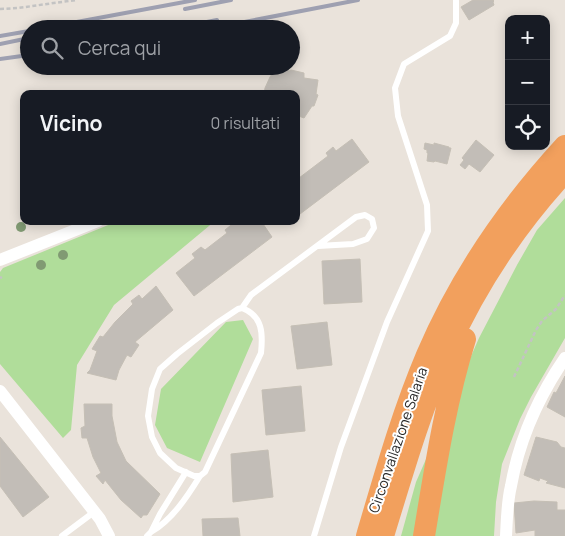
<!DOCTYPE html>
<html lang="it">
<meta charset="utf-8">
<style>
:root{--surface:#171b24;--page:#20242c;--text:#f1f3f6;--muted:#9ea1a6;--line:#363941}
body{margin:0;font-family:Manrope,sans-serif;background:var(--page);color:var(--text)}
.controls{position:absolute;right:15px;top:15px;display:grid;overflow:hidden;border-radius:10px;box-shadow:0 2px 12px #0003}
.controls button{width:45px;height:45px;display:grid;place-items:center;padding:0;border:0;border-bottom:1px solid var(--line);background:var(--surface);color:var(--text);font:25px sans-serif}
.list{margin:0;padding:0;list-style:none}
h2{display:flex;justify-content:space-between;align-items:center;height:65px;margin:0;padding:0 20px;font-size:21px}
h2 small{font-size:16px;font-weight:400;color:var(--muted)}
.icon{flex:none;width:28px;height:28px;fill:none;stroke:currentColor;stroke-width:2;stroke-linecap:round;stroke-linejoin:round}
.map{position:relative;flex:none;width:565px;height:536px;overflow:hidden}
.search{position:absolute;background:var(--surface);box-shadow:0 2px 12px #0003;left:20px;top:20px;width:280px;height:55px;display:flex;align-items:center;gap:12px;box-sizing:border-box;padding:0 18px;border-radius:28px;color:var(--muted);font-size:19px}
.panel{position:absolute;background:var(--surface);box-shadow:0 2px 12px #0003;left:20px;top:90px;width:280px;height:135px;border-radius:10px}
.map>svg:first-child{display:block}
.green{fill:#b0dd9a}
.building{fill:#c2bdb7;stroke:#c5bfb5}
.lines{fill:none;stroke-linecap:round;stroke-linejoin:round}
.path{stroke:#c3c3c3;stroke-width:2.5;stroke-dasharray:4 2.5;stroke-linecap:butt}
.lane{stroke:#fff;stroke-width:6}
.street{stroke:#fff;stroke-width:12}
.highway{stroke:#f2a05d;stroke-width:22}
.rail{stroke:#9ea0b1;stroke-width:4}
.tree{fill:#819a73}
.labels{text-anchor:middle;stroke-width:4;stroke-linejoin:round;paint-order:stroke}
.street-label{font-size:14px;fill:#282828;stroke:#fff}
</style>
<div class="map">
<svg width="565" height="536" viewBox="0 0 565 536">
<rect width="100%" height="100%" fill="#eae3db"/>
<path class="green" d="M565,198V338L531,397L520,419L502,464L496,502L494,536H401L416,482L479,338L517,265L537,230Z
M118,221H215L114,305L77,365L71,430L63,438L0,364V272L3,268Z
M243,320L253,339L200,462L167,448L155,425L161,389L226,322Z"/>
<path class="building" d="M473,0H493L494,1L493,2L494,5L469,20L461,7Z
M277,66H280L289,71L291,70L304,73V78L318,80L316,94L318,95L314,106H312L304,118L296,115V94H264L265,88L270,77Z
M352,139L369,162L296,217V175L299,178L328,156L326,153L333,147L336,151Z
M476,140L494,155L480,172L469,164L465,169L460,165L464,160L462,158Z
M425,143L434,145V143L449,147V148H451L447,164L435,161L434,162L427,161L428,153H427V150L424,149Z
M236,221H239L240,223L243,221H261L272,237L194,296L176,273L195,258L192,254L201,247L205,250L227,233L225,230Z
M360,259L362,302L324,304L322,261Z
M156,286L173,310L135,342L139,345L131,357L127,355L119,370L116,380L87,373L90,370L97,351L92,349L100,336L103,337L115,322L133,304L131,301L139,295L142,299Z
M327,322L332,365L297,369L291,326Z
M565,376V417L547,407L554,392L556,393Z
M301,386L305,431L266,435L262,390Z
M84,404H112V416L117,442L126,461L160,494L147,515H143L141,518L121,500L105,480L103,484L96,476L101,473L93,457L87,438H82L81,428L85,426Z
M0,437L49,497L23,517L0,486Z
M536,437L557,442L561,447L565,448V488L546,483L548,481L540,478L539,481L524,475Z
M268,450L273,497L233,502L231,454Z
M534,501L557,502V510H565V536H535V530L516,533L514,503Z
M238,518L240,536H203L202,519Z"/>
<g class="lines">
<path class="path" d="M0,9L18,8L76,0
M0,277L2,278
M514,377L536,330L542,321L556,309L565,295"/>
<path class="lane" d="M242,308C263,316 263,334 261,353L205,472L200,476H194L176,468L160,453L152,437L148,416L152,389L160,369L177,354L217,323L238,309Z
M242,308L251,295L356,217L365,215L372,219L374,228L367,239L353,244L318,246
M151,532C172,520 187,497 200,476
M62,536L94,512
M147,536L151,532L160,514L186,472
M314,536L341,447L387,322L428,231L427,205L398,116L395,88L404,64L450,36L456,23V1"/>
<path class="street" d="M0,260L98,221
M0,391L100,519L109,536
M506,536C507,519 507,502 511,486C519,441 539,396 565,358"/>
<path class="highway" d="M367,536C385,475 402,414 427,355C460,278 508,208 565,146
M383,536C402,474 420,411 446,352C475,287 516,225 565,172
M424,536C435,470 445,403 465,339"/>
<path class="rail" d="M185,9L231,0
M39,29L195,0
M171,29L217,20
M208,29L358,0
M0,36L29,31
M0,44L29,38
M0,59L29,55"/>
</g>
<g class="tree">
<circle cx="21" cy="227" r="5"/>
<circle cx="63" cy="255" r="5"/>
<circle cx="41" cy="265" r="5"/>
</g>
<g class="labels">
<g class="street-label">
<text transform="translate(398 440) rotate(-71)" y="5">Circonvallazione Salaria</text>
</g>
</g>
</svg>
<div class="controls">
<button>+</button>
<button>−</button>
<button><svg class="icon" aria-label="locate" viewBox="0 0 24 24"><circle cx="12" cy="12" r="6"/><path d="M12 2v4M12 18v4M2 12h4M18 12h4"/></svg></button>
</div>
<div class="search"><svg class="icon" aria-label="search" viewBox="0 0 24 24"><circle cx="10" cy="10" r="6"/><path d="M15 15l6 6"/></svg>Cerca qui</div>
<section class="panel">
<h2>Vicino<small>0 risultati</small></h2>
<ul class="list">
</ul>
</section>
</div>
